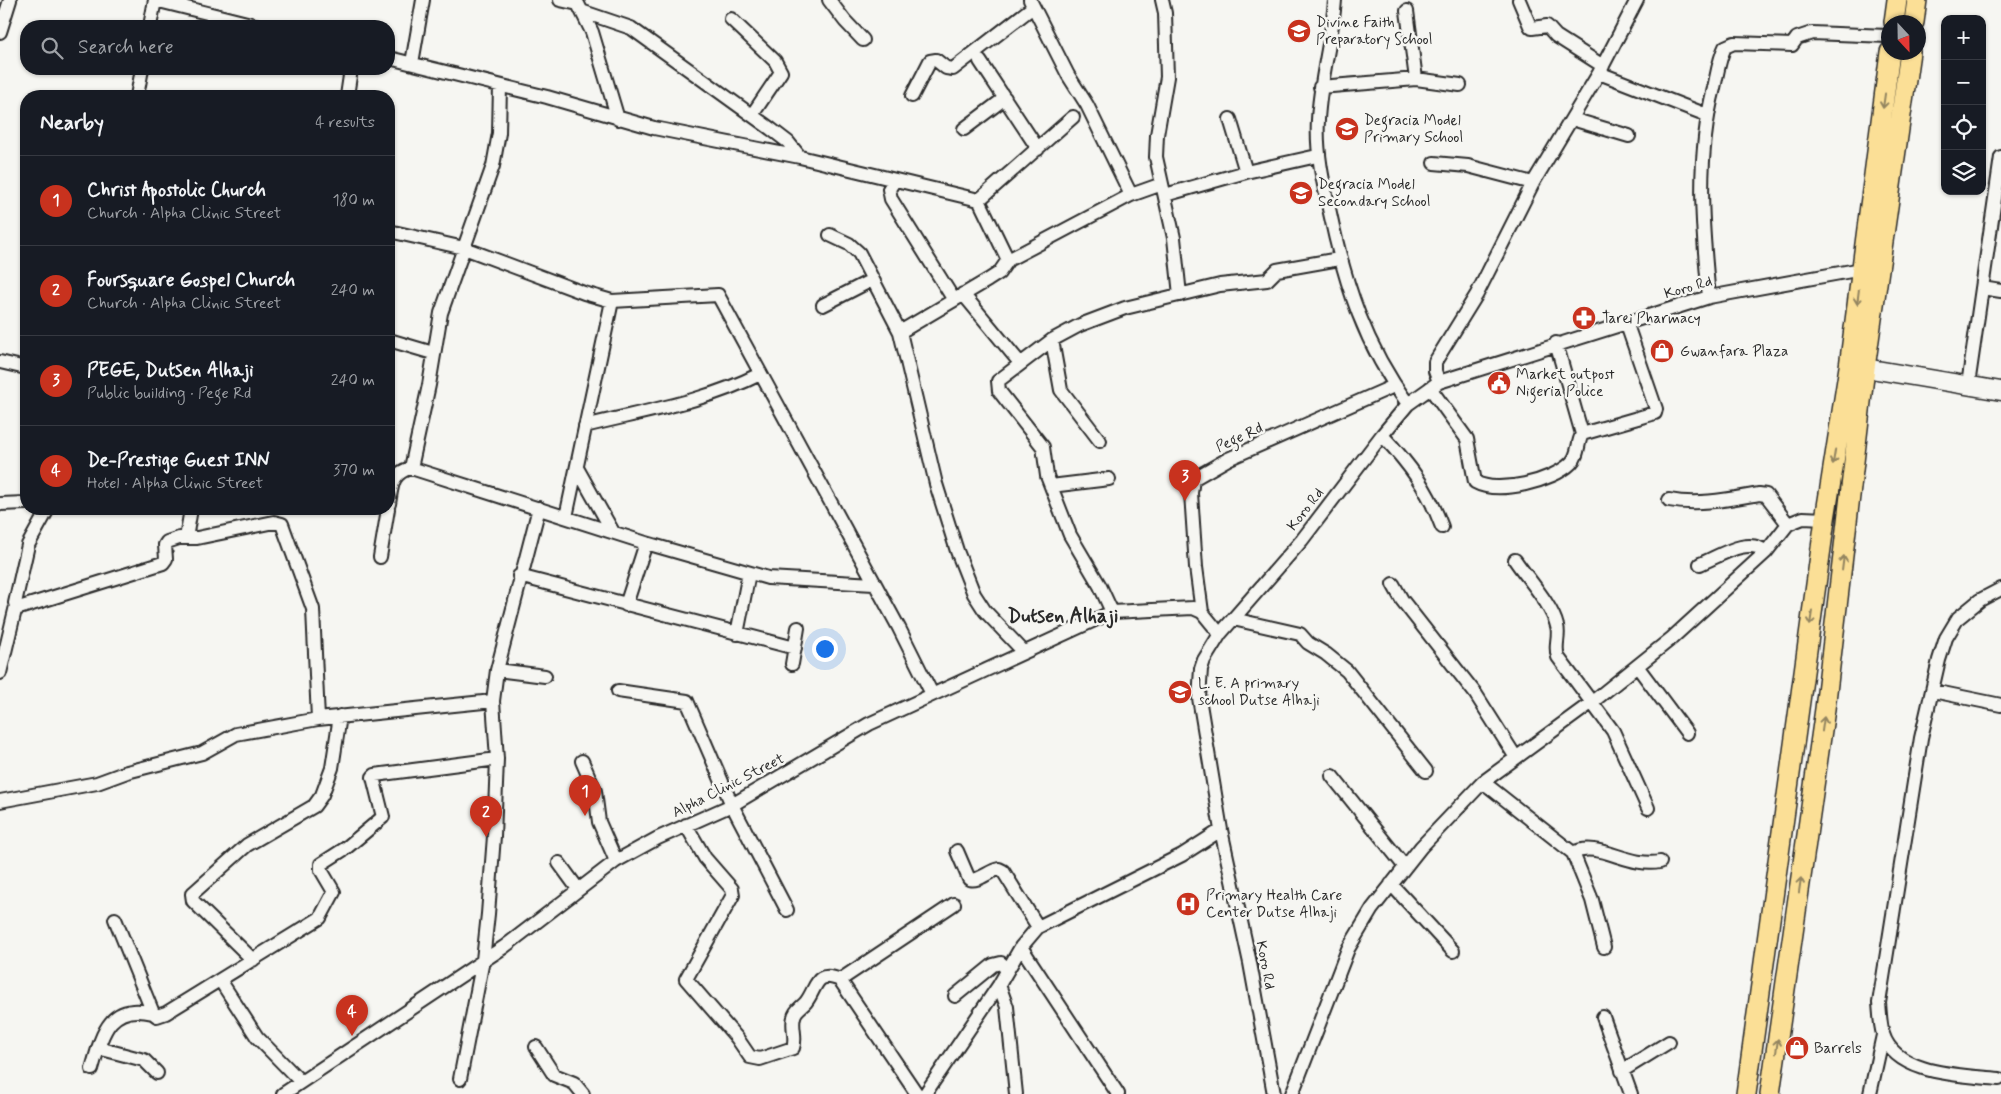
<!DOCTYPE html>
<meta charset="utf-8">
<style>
:root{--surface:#171b24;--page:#20242c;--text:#f1f3f6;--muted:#9ea1a6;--line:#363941;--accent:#c8321e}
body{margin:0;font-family:Mynerve,sans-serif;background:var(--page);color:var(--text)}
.controls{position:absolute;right:15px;top:15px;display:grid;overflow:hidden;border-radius:10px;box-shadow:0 1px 4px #0004}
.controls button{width:45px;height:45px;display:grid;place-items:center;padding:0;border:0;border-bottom:1px solid var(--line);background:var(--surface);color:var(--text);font:25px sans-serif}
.compass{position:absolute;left:1881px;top:15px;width:45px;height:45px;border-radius:50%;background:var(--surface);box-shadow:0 1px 4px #0004;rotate:158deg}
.you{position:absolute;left:824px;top:648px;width:18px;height:18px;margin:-12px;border:4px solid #fff;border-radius:50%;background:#1a73e8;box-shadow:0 0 0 8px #1a73e833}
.badge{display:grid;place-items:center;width:32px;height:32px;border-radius:50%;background:var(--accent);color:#fff;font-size:16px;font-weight:700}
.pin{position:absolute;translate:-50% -41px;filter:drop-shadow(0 1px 2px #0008)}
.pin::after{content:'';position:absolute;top:26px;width:18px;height:15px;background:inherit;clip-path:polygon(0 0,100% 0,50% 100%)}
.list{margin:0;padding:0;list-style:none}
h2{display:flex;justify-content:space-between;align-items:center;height:65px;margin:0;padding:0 20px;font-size:21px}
h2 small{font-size:16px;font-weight:400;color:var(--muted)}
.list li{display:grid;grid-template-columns:32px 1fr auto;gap:15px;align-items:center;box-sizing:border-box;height:90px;padding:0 20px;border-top:1px solid var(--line)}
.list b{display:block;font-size:19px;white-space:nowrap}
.list p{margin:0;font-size:16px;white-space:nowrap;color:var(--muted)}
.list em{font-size:16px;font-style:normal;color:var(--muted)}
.icon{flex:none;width:28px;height:28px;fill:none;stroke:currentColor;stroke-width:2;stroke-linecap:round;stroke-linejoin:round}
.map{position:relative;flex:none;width:2001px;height:1094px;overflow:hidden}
.search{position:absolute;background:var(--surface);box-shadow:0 1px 4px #0004;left:20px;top:20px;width:375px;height:55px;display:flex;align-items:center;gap:12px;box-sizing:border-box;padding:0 18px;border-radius:20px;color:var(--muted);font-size:19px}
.panel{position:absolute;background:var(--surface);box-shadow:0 1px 4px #0004;left:20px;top:90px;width:375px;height:425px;border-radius:20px}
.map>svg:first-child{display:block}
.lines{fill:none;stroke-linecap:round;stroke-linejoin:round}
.street-casing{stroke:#2b2b2b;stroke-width:16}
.secondary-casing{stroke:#2b2b2b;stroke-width:21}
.primary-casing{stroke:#2b2b2b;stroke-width:22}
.street{stroke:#f6f6f2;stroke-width:12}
.secondary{stroke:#f6f6f2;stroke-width:18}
.primary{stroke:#fbdf96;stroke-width:19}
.oneway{stroke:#938560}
.labels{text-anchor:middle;stroke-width:5;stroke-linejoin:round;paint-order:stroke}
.poi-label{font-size:15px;fill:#2b2b2b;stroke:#f6f6f2;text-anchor:start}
.street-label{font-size:15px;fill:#2b2b2b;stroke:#f6f6f2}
.district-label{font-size:20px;font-weight:bold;fill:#2b2b2b;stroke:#f6f6f2}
</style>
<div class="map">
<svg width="2001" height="1094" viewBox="0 0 2001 1094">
<rect width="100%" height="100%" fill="#f6f6f2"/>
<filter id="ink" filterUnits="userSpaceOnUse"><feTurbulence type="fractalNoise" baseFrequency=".02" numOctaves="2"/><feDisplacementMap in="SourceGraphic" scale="10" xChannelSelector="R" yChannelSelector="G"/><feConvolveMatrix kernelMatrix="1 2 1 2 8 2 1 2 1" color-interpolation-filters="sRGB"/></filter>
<g filter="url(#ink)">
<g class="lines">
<g class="street-casing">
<path id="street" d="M155,0L259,26
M560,0L578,4
M576,0L592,32L618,119
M829,0L845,21L863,40
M1030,0L1068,75L1087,105L1131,195
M1162,0L1165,13L1167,77L1157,135L1156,157L1174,238L1180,295
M1335,0C1332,41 1320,79 1318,120C1316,152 1323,182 1330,213C1345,284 1365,346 1408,404
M1519,0L1530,26L1532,28L1547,26L1556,36L1603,66
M1407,11L1416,79
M584,12L631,28L771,129L788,142L800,157
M731,19L775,61L781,72L752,115
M150,26L155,0
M0,32L10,0
M389,58L547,97L654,128L800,157L979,200
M980,61L1038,149
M412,63L423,0
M1599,73L1707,115
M1320,87L1416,79L1460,85
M137,96L142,69
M347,96L351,69
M912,96L930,61L936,60L946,68L953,69L1033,7
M1230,119L1246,172
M1572,119L1629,136
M964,129L1005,98
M1434,163L1468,166L1533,183
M895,180L889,189L891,199L954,300
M1165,195L1246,172L1317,156
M979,200L1073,117
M979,200L1008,260
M389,231L464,248L584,293L612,301L718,295L899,628L932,694
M830,235L849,244L859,253L900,332L936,484L957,551L974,594L985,611L1023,651
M1982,288L2001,291
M963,294L1020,363
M1709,297C1702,226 1696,158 1714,88C1717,75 1719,59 1725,47L1734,43L1792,45L1797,38L1812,33L1888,36
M823,305L872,280
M900,332L988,280L999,273L1008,260L1131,195L1162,184
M389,340L433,353
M1052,340L1061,390L1100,441
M1556,343L1582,434
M0,362L26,368
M1439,382L1435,371V362L1477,294L1533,183L1599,73L1637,0
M1968,385L2001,157
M1430,388L1467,439L1475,482C1498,495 1553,481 1571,463C1579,455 1577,444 1582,434L1655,413L1656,409L1626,322
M585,426C645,411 705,402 760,374
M1382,435C1410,465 1428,489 1442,527
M411,468L429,385L441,313L493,166L499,133L500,86
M577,468L613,532
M1051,486L1109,479
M1669,500C1698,506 1730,499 1759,494L1766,495L1788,524
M0,504L26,503
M389,504C392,486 391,473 411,468L646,543L768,578L874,584
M48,509L28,545L15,603L19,608L163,563L166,559L165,545L167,542L179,538H197L274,522L282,524L313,609L318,719
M566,517L612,301
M186,538L191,509
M380,557L388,509
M1515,560C1527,578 1552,605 1557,626C1560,636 1554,646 1558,657L1613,731L1648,808
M1700,564C1720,556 1748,536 1766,552
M519,576L795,648
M1393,584L1402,600L1475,693L1515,756
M626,605L646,543
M1112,612L1100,586L1070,535L1047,476L1043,447L999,391L998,381L1052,340L1080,325L1125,308L1220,285L1267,280L1277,270L1339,259
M1202,612L1196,567L1191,493L1193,479L1228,459L1394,386
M1233,619L1300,634L1308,643L1326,654L1347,671L1426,771
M737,634L749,573
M792,664L798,628
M1637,666L1687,733
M497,670L545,676
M0,673L16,606
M618,691L687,701L732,805L787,910
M1933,691L2001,705
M582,761L595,791L599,822L616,861
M1332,776L1405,867
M1483,782L1573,853L1592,900L1604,947
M0,801L97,783L127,772L202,753L236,734L318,719L493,701
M686,825L705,858L732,889L733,895L686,979L737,1038L750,1057L760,1059L793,1048C797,1037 791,1027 794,1017C795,1010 802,1007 806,1002C817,988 815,969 840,980L917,1094
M957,851L969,879C979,882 988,871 999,869L1003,871L1038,927
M1573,853C1598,840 1628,868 1660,862
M559,863L578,889
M1391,884L1453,951
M115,919L153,1013L157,1016L166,1013L320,918L334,892L321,870V864L346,848L383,817L373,777L375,775L497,759
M1021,947L1118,1094
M253,960L193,901L192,894L247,845L314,806L322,795L332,768L340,716
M220,980L257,1037L301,1082
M840,980L954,904
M999,985L1007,1007L1016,1094
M955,996L993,965L1001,963L1007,970
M1603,1017L1631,1094
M536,1047L554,1075L574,1083L583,1094
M98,1048L144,1060L157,1073
M92,1069C102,1034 109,1002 153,1013
M1622,1071L1669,1042
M460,1079L483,960L488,914L494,836L497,759L493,701L497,670L539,508
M1999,1079C1964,1075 1896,1076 1883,1034C1880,1024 1880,1013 1879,1003L1921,738L1939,660L1946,638L1958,618L1980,600L2001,589
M283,1094L504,947L616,861L658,838L732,805L869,724L1112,612L1193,608L1202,612L1220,634
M925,1094L999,985L1021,947L1038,927L1182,855L1221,830
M1274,1094L1250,963L1221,830L1199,698L1201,669L1204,660L1220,634L1302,540L1382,435L1408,404L1439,382L1709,297L1862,269
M1292,1094L1348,949L1372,909L1421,847L1483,782L1591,703L1672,638L1766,552L1788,524L1803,518L1825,519
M1870,1094L1883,1035"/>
</g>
<g class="secondary-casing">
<path id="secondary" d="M1865,368L2001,391"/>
</g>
<g class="primary-casing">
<path id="primary" d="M1894,22L1897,0
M1914,22L1917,0
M1746,1094L1825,519L1849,367L1890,52
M1770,1094L1825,709L1865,368L1910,52"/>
</g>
<use href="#street" class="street"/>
<use href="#secondary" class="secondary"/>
<use href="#primary" class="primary"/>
</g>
<defs><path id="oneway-shaft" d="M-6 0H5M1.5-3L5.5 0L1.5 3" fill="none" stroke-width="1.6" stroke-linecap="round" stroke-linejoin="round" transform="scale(1.25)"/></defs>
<g class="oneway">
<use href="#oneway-shaft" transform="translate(1884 101) rotate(98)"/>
<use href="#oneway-shaft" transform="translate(1858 297) rotate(97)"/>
<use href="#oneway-shaft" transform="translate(1834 457) rotate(99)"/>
<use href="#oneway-shaft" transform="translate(1843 563) rotate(-83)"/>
<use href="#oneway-shaft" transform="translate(1811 618) rotate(98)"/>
<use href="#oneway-shaft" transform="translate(1823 724) rotate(-82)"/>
<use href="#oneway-shaft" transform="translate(1800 885) rotate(-82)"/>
<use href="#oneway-shaft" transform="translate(1777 1046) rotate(-82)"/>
</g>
</g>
<defs>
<g id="school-disc" transform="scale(1.25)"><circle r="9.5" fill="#c8321e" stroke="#f6f6f2"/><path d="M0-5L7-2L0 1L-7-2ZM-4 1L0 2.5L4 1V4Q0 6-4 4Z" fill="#fff"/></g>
<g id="pharmacy-disc" transform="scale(1.25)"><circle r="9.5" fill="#c8321e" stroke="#f6f6f2"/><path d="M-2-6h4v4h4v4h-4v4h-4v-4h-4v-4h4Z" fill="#fff"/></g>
<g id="shop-disc" transform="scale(1.25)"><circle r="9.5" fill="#c8321e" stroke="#f6f6f2"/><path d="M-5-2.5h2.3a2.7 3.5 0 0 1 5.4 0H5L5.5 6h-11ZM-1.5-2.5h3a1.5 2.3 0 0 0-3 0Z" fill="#fff"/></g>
<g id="civic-disc" transform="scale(1.25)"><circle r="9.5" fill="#c8321e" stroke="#f6f6f2"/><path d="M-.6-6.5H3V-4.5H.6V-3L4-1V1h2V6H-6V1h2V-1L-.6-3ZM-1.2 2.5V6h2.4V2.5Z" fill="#fff"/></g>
<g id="hospital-disc" transform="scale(1.25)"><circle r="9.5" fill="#c8321e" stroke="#f6f6f2"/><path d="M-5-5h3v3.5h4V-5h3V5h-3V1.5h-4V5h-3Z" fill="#fff"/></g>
</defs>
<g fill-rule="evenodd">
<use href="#school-disc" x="1299" y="31"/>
<use href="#school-disc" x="1347" y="129"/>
<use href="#school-disc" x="1301" y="193"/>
<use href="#pharmacy-disc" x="1584" y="318"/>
<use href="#shop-disc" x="1662" y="351"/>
<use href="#civic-disc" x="1499" y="383"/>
<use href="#school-disc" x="1180" y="692"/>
<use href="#hospital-disc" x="1188" y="904"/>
<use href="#shop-disc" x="1797" y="1048"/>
</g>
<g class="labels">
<g class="poi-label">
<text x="1316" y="27">Divine Faith<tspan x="1316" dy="17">Preparatory School</tspan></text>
<text x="1364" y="125">Degracia Model<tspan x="1364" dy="17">Primary School</tspan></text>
<text x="1318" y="189">Degracia Model<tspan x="1318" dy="17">Secondary School</tspan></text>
<text x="1602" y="323">Tarei Pharmacy</text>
<text x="1680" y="356">Gwanfara Plaza</text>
<text x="1516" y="379">Market outpost<tspan x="1516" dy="17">Nigeria Police</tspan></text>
<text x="1198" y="688">L. E. A primary<tspan x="1198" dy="17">school Dutse Alhaji</tspan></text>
<text x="1206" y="900">Primary Health Care<tspan x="1206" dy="17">Center Dutse Alhaji</tspan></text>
<text x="1814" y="1053">Barrels</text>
</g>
<g class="street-label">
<text transform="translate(1688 287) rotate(-16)" y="5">Koro Rd</text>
<text transform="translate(1239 437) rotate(-25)" y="5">Pege Rd</text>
<text transform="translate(1305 509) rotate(-52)" y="5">Koro Rd</text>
<text transform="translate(728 785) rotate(-27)" y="5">Alpha Clinic Street</text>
<text transform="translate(1266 965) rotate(79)" y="5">Koro Rd</text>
</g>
<g class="district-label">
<text x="1063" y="622">Dutsen Alhaji</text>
</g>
</g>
</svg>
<div class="controls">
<button>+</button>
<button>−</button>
<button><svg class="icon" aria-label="locate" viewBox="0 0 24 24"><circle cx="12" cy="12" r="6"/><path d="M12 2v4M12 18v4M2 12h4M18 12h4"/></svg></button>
<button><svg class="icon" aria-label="layers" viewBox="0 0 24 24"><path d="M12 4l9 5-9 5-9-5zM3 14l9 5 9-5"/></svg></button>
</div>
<svg class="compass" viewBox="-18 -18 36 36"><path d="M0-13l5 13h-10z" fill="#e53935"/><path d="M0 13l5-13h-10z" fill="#9ea1a6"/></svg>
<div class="you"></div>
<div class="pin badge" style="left:585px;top:816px">1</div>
<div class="pin badge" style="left:486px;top:837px">2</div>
<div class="pin badge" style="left:1185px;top:501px">3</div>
<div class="pin badge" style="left:352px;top:1036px">4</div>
<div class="search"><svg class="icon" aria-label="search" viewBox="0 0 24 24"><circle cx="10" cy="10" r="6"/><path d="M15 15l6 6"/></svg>Search here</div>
<section class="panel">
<h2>Nearby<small>4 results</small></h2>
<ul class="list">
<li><span class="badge">1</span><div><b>Christ Apostolic Church</b><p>Church · Alpha Clinic Street</p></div><em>180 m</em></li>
<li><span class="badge">2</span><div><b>Foursquare Gospel Church</b><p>Church · Alpha Clinic Street</p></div><em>240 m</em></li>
<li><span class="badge">3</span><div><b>PEGE, Dutsen Alhaji</b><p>Public building · Pege Rd</p></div><em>240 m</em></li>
<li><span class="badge">4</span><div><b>De-Prestige Guest INN</b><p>Hotel · Alpha Clinic Street</p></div><em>370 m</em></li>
</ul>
</section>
</div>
